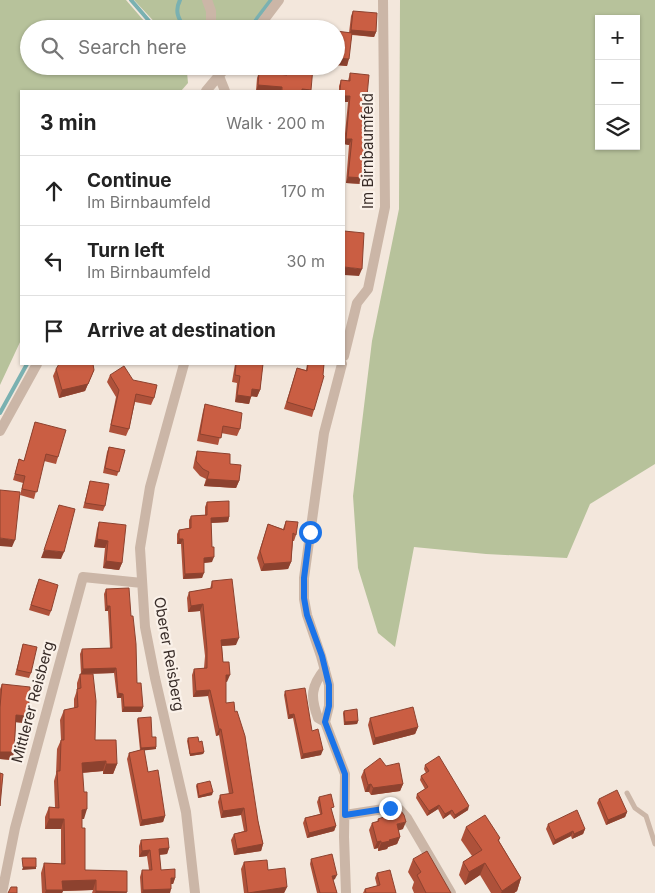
<!DOCTYPE html>
<meta charset="utf-8">
<style>
:root{--surface:#fff;--page:#f2f2f2;--text:#222;--muted:#767676;--line:#e0e0e0}
body{margin:0;font-family:Inter,sans-serif;background:var(--page);color:var(--text)}
.controls{position:absolute;right:15px;top:15px;display:grid;overflow:hidden;border-radius:0px;box-shadow:0 1px 4px #0004}
.controls button{width:45px;height:45px;display:grid;place-items:center;padding:0;border:0;border-bottom:1px solid var(--line);background:var(--surface);color:var(--text);font:25px sans-serif}
.stop{position:absolute;width:15px;height:15px;margin:-11px;border:4px solid #1a73e8;border-radius:50%;background:#fff}
.stop.end{background:#1a73e8;border-color:#fff;box-shadow:0 1px 5px #0008}
.list{margin:0;padding:0;list-style:none}
h2{display:flex;justify-content:space-between;align-items:center;height:65px;margin:0;padding:0 20px;font-size:21px}
h2 small{font-size:16px;font-weight:400;color:var(--muted)}
.list li{display:grid;grid-template-columns:32px 1fr auto;gap:15px;align-items:center;box-sizing:border-box;height:70px;padding:0 20px;border-top:1px solid var(--line)}
.list b{display:block;font-size:19px;white-space:nowrap}
.list p{margin:0;font-size:16px;white-space:nowrap;color:var(--muted)}
.list em{font-size:16px;font-style:normal;color:var(--muted)}
.icon{flex:none;width:28px;height:28px;fill:none;stroke:currentColor;stroke-width:2;stroke-linecap:round;stroke-linejoin:round}
.map{position:relative;flex:none;width:655px;height:893px;overflow:hidden}
.search{position:absolute;background:var(--surface);box-shadow:0 1px 4px #0004;left:20px;top:20px;width:325px;height:55px;display:flex;align-items:center;gap:12px;box-sizing:border-box;padding:0 18px;border-radius:28px;color:var(--muted);font-size:19px}
.panel{position:absolute;background:var(--surface);box-shadow:0 1px 4px #0004;left:20px;top:90px;width:325px;height:275px;border-radius:0px}
.map>svg:first-child{display:block}
.green{fill:#b7c29b;fill-rule:evenodd}
.lines{fill:none;stroke-linecap:round;stroke-linejoin:round}
.stream{stroke:#7ab1b1;stroke-width:4}
.service{stroke:#cbb6a7;stroke-width:5}
.minor{stroke:#cbb6a7;stroke-width:10}
.wall{fill:#ae513a}
.shaded-wall{fill:#8d422f}
.building{fill:#ca5e43;stroke:#8d422f}
.route{stroke:#1a73e8;stroke-width:6}
.labels{text-anchor:middle;stroke-width:4.5;stroke-linejoin:round;paint-order:stroke}
.street-label{font-size:15px;fill:#382c28;stroke:#faf1e9}
</style>
<div class="map">
<svg width="655" height="893" viewBox="0 0 655 893">
<rect width="100%" height="100%" fill="#f3e7dc"/>
<path class="green" d="M0,0H126L151,29H29V66H182L187,72L188,83L181,91H21V340L0,385Z
M134,0H270L246,29H161Z
M400,0H655V464L590,504L567,558L486,554L414,547L395,647L378,633L358,568L353,496L372,341L399,209ZM599,19H636V146H599Z"/>
<g class="lines">
<path class="stream" d="M131,0L156,29
M180,0C174,12 179,19 185,29
M249,29L271,0
M190,66L196,73
M0,413L27,364"/>
<path class="service" d="M627,793L635,808L646,816L655,844"/>
<path class="minor" d="M207,0L211,11V29
M257,29L279,0
M215,66L225,91
M206,91L227,66
M344,356L357,303L368,289L385,207L383,0
M184,364L150,487L140,548L145,627L155,678L186,812L195,893
M342,364L324,433L304,578V599L307,615L321,656L329,685V706L325,722L345,774L344,837L346,893
M0,431L37,364
M325,669C311,686 310,697 318,718L325,722
M345,815L390,808L400,810L407,818L451,893
M2,893L15,828L83,577L142,583"/>
</g>
<path class="wall" d="M353,11L376,32L374,37L352,35L347,66L336,65V31L349,33L351,16Z
M287,66L311,91H256L257,78L259,72L285,74Z
M350,73L362,149L363,184L346,183L349,145L344,144L348,102L344,91H339V86L341,80L348,81Z
M235,364H263L260,390L257,397L251,396L249,404L235,402L237,383L232,382Z
M307,364H324L314,410L312,417L284,409L297,368L306,370Z
M56,369L94,370L85,391L59,398L53,376Z
M110,375L133,380L154,398L151,405L135,402L129,429L126,436L109,432L116,397L107,382Z
M205,404L240,429L237,436L221,433L218,445L197,441L203,411Z
M35,422L58,457L56,464L44,461L34,499L20,495L23,483L13,480L19,459L24,461Z
M109,447L125,450L117,476L103,473L107,452Z
M197,451L230,464L239,481L236,488L204,486L206,479L200,476L193,468L195,458Z
M90,481L105,506L103,511L83,508Z
M207,502L229,517L228,522L211,523L212,562L204,563L202,578L183,579L181,544H177V534L179,530L189,528V520L191,516L205,515V507Z
M286,521L296,535L294,541H293L291,562L288,569L261,571L257,558L268,524L283,529Z
M99,522L122,563L119,570L103,568L105,548L94,547L97,529Z
M212,581L236,645L222,646L223,662L227,682L226,681V703L235,712L263,844L261,851L234,855L231,840L234,834L244,831L241,815L221,818L218,802L220,795L229,794L219,735L216,736L208,696L193,697L192,675L194,669L204,668L205,656L200,611L188,612L187,598L189,592L210,589Z
M37,584L51,611L49,616L29,610Z
M106,589L131,616L137,683L143,707L141,712H122L121,698H117L114,673L86,674L95,740L117,764L113,774H103V771L82,773L84,819H82V828L85,870L127,892L126,893H92L93,890L63,891L62,893H42L41,873L44,863L61,864V829H45V817L49,807H55L54,781L56,774L57,749L61,740L60,720L64,710L74,708V699L77,690V683L80,674H81L80,654L82,649L110,648L108,611H105L104,594Z
M23,644L31,673L29,678L15,675Z
M2,684L25,723L16,722L14,752L12,760L0,759V689Z
M285,691L321,755L301,759L293,718L288,719L284,695Z
M344,711L358,721L357,724L344,725L343,713Z
M138,718L152,737L156,747V749L144,750L148,772L165,816L163,822L140,826L127,759L129,753L140,750L137,720Z
M370,718L418,727L415,734L373,745L368,725Z
M188,738L199,742L204,752L203,754L190,756L187,741Z
M425,765L468,810L454,819L450,814L443,819L438,809L427,816L416,798L417,794L425,789L420,780L421,776L426,773L424,769Z
M386,766L403,784L400,791L371,795L369,792H365L361,777L364,770Z
M197,784L212,795L198,798L196,786Z
M319,797L332,812L336,826L334,831L307,838L303,823L305,818L320,814L317,802Z
M599,799L627,812L625,817L606,825L597,803Z
M378,819L403,829L398,830L400,837L397,844L388,847L387,849L378,851V848L374,849L369,830L372,823L377,822Z
M548,824L585,829L583,834L572,839L571,836L553,845L546,829Z
M466,827L500,838L499,841L521,878L517,891L514,893H491L480,875L465,885L459,875L463,862L472,856L461,840Z
M141,840L169,848L167,854L159,855L161,870L175,878L173,884H171L170,893H141L140,877L142,870H149L147,856L139,857V846Z
M311,859L335,879L333,880L337,893H317L310,864Z
M413,859L451,893H414L412,888L414,882L408,872Z
M244,862L268,870L287,887L284,893H244L241,869Z
M377,873L396,893H363L365,889L377,886L375,878Z"/>
<path class="shaded-wall" d="M351,30L376,32L374,37L349,34Z
M336,58L349,59L347,66L336,65Z
M258,85L282,87L281,91H256Z
M302,89L311,90V91H301Z
M344,96H350L348,102H344Z
M346,139H352L349,145L344,144Z
M348,177L365,178L363,184L346,183Z
M344,267L362,269L359,276L344,275Z
M94,370L85,391L59,398L62,390Z
M252,389L260,390L257,397L250,396Z
M237,395L251,397L249,404L235,402Z
M207,479L239,481L236,488L204,486Z
M229,517L228,522L209,523L211,518Z
M0,538L15,540L12,547L0,546Z
M97,539L108,541L105,548L94,547Z
M179,539H183L181,544H177Z
M44,550L64,552L61,559L41,558Z
M214,557L212,562L202,563L204,558Z
M106,561L122,563L119,570L103,568Z
M291,562L288,569L261,571L264,564Z
M204,573L202,578L183,579L185,574Z
M203,604L200,611L188,612L191,606Z
M107,606H110L108,611H105Z
M239,638L236,645L219,646L221,640Z
M116,668L114,673L81,674L83,669Z
M226,675H230L227,682L223,681Z
M210,690L208,696L193,697L196,691Z
M118,693L123,694L121,698H117Z
M124,707H143L141,712H122Z
M294,714L293,718L288,719L289,715Z
M16,715L28,716L25,723L13,722Z
M358,721L357,724L344,725L345,722Z
M418,727L415,734L373,745L375,738Z
M219,729H221L219,735L216,736Z
M156,747V749L140,751L141,748Z
M323,750L321,755L301,759L303,754Z
M0,752H14L12,760L0,759Z
M204,752L203,754L190,756V754Z
M106,761L103,771L78,773L82,763Z
M106,764H117L113,774H103Z
M371,784L369,792H365L368,785Z
M403,784L400,791L371,795L373,788Z
M213,792L212,795L198,798L199,796Z
M439,805L438,809L427,816L429,811Z
M469,806L468,810L454,819L455,815Z
M244,808L241,815L221,818L223,811Z
M87,809L84,819H79L82,810Z
M452,810L450,814L443,819L445,814Z
M627,812L625,817L606,825L608,820Z
M165,816L163,822L140,826L142,820Z
M49,819H64L61,829H45Z
M406,822L403,829L394,832L397,824Z
M336,826L334,831L307,838L309,833Z
M585,829L583,834L572,839L574,834Z
M573,831L571,836L553,845L555,840Z
M400,837L397,844L388,847L387,849L378,851L381,843L389,840Z
M381,841L378,848L374,849L377,842Z
M263,844L261,851L234,855L237,849Z
M169,848L167,854L156,855L159,849Z
M150,850L147,856L139,857L142,851Z
M485,863L480,875L465,885L469,872Z
M23,867H36V869L22,870Z
M337,875L335,879L330,881L332,876Z
M171,878H175L173,884H169Z
M521,878L517,891L514,893H501L502,891Z
M96,880L93,890L63,891L62,893H45L46,890L62,881Z
M287,887L284,893H248Z
M171,889L170,893H142L143,890Z
M96,891L127,892L126,893H95Z"/>
<path class="building" d="M353,11L377,13L376,32L351,30Z
M336,31L352,33L349,59L336,58Z
M288,66L313,67L311,90L302,89V91H282V87L258,85L259,72L287,75Z
M350,73L369,75L362,149H368L365,178L348,177L352,139H346L350,96H344V91H340L341,80L350,81Z
M344,231L364,233L362,269L344,267Z
M59,364H93L94,370L88,384L62,390L56,369Z
M236,364H263L260,390L252,389L251,397L237,395L240,376L235,375Z
M308,364H324L323,375L324,376L314,410L287,402L297,368L307,371Z
M124,366L133,380L157,385L154,398L136,394L129,429L111,425L119,390L110,375Z
M205,404L242,413L240,429L223,426L221,438L200,434Z
M35,422L66,430L58,457L46,454L37,492L22,489L25,476L15,474L19,459L24,461Z
M109,447L125,450L119,472L105,468Z
M197,451L230,454V464L241,465L239,481L207,479L209,472L203,469L196,461Z
M90,481L109,484L105,506L85,503Z
M0,490L20,492L15,540L0,538Z
M229,501V517L211,518L212,547H214V557L204,558V573L185,574L183,539H179V530L191,528V516L207,515V502Z
M59,505L75,509L64,552L44,550Z
M286,521L298,522L296,535L293,533L291,562L264,564L260,551L268,524L284,530Z
M99,522L126,525L122,563L106,561L108,541L97,539Z
M39,579L58,585L51,611L31,605Z
M232,579L239,638L221,640L223,662H229L230,675H226V703L234,702L235,712L237,711L245,736L258,821L263,844L237,849L234,834L247,831L244,808L223,811L220,795L233,793L221,729H219L210,690L196,691L194,669L207,668V649L203,604L191,606L189,592L212,588V581Z
M129,588L131,616H133L136,644L137,683H141L143,707H124L123,694L118,693L116,668L83,669L82,649L112,648L110,606H107L106,589Z
M23,644L37,647L31,673L17,670Z
M80,674H93L96,701L95,740H116L117,764H106V761L82,763L84,792H87V809L82,810V828H85V870L127,871V892L96,891V880L62,881L63,890H46L44,863L65,864L64,819H49V807L59,808L57,771H60L61,740H64V710L78,707L77,689L81,688Z
M2,684L30,687L28,716L16,715L14,752H0V707Z
M305,688L312,731L318,729L323,750L303,754L294,714L289,715L285,691Z
M413,707L418,727L375,738L370,718Z
M357,709L358,721L345,722L344,711Z
M151,717L152,737H156V747L141,748L138,718Z
M198,737L199,742L202,741L204,752L190,754L188,738Z
M144,749L148,772L158,770L165,816L142,820L129,753Z
M439,756L469,806L455,815L452,810L445,814L439,805L429,811L417,794L428,787L421,776L429,771L425,765Z
M380,758L386,766L399,763L403,784L373,788L371,784L368,785L364,770Z
M0,773L3,774L0,806Z
M210,781L213,792L199,796L197,784Z
M617,790L627,812L608,820L599,799Z
M331,794L334,807L331,808L336,826L309,833L305,818L322,814L319,797Z
M577,810L585,829L574,834L573,831L555,840L548,824Z
M401,811L404,815L406,822L397,824L400,837L389,840L390,841L381,843V841L377,842L372,823L379,821L378,819Z
M485,815L500,838L498,840L521,878L502,891L485,863L469,872L463,862L482,850L466,827Z
M168,838L169,848L159,849L161,870L175,869V878H171V889L143,890L142,870H152L150,850L142,851L141,840Z
M427,851L451,893H426L417,875L421,872L413,859Z
M332,854L337,875L332,876L337,893H320L311,859Z
M22,858H36V867H23Z
M267,860L268,870L285,868L287,887L248,893L244,862Z
M390,870L396,893H366L365,889L380,885L377,873Z
M11,887H17V893H8Z"/>
<g class="lines">
<path class="route" d="M310,532L304,578V598L307,615L322,656L329,685V706L325,722L345,774V815L390,808"/>
</g>
<g class="labels">
<g class="street-label">
<text transform="translate(368 151) rotate(-90)" y="5">Im Birnbaumfeld</text>
<text transform="translate(169 654) rotate(80)" y="5">Oberer Reisberg</text>
<text transform="translate(33 702) rotate(-75)" y="5">Mittlerer Reisberg</text>
</g>
</g>
</svg>
<div class="controls">
<button>+</button>
<button>−</button>
<button><svg class="icon" aria-label="layers" viewBox="0 0 24 24"><path d="M12 4l9 5-9 5-9-5zM3 14l9 5 9-5"/></svg></button>
</div>
<div class="stop" style="left:310px;top:532px"></div>
<div class="stop end" style="left:390px;top:808px"></div>
<div class="search"><svg class="icon" aria-label="search" viewBox="0 0 24 24"><circle cx="10" cy="10" r="6"/><path d="M15 15l6 6"/></svg>Search here</div>
<section class="panel">
<h2>3 min<small>Walk · 200 m</small></h2>
<ul class="list">
<li><svg class="icon" aria-label="ahead" viewBox="0 0 24 24"><path d="M12 20V5M6 11l6-6 6 6"/></svg><div><b>Continue</b><p>Im Birnbaumfeld</p></div><em>170 m</em></li>
<li><svg class="icon" aria-label="left" viewBox="0 0 24 24"><path d="M17 20v-9H6M10 6l-5 5 5 5"/></svg><div><b>Turn left</b><p>Im Birnbaumfeld</p></div><em>30 m</em></li>
<li><svg class="icon" aria-label="arrive" viewBox="0 0 24 24"><path d="M6 21V4h12l-3 4 3 4H6"/></svg><div><b>Arrive at destination</b></div></li>
</ul>
</section>
</div>
